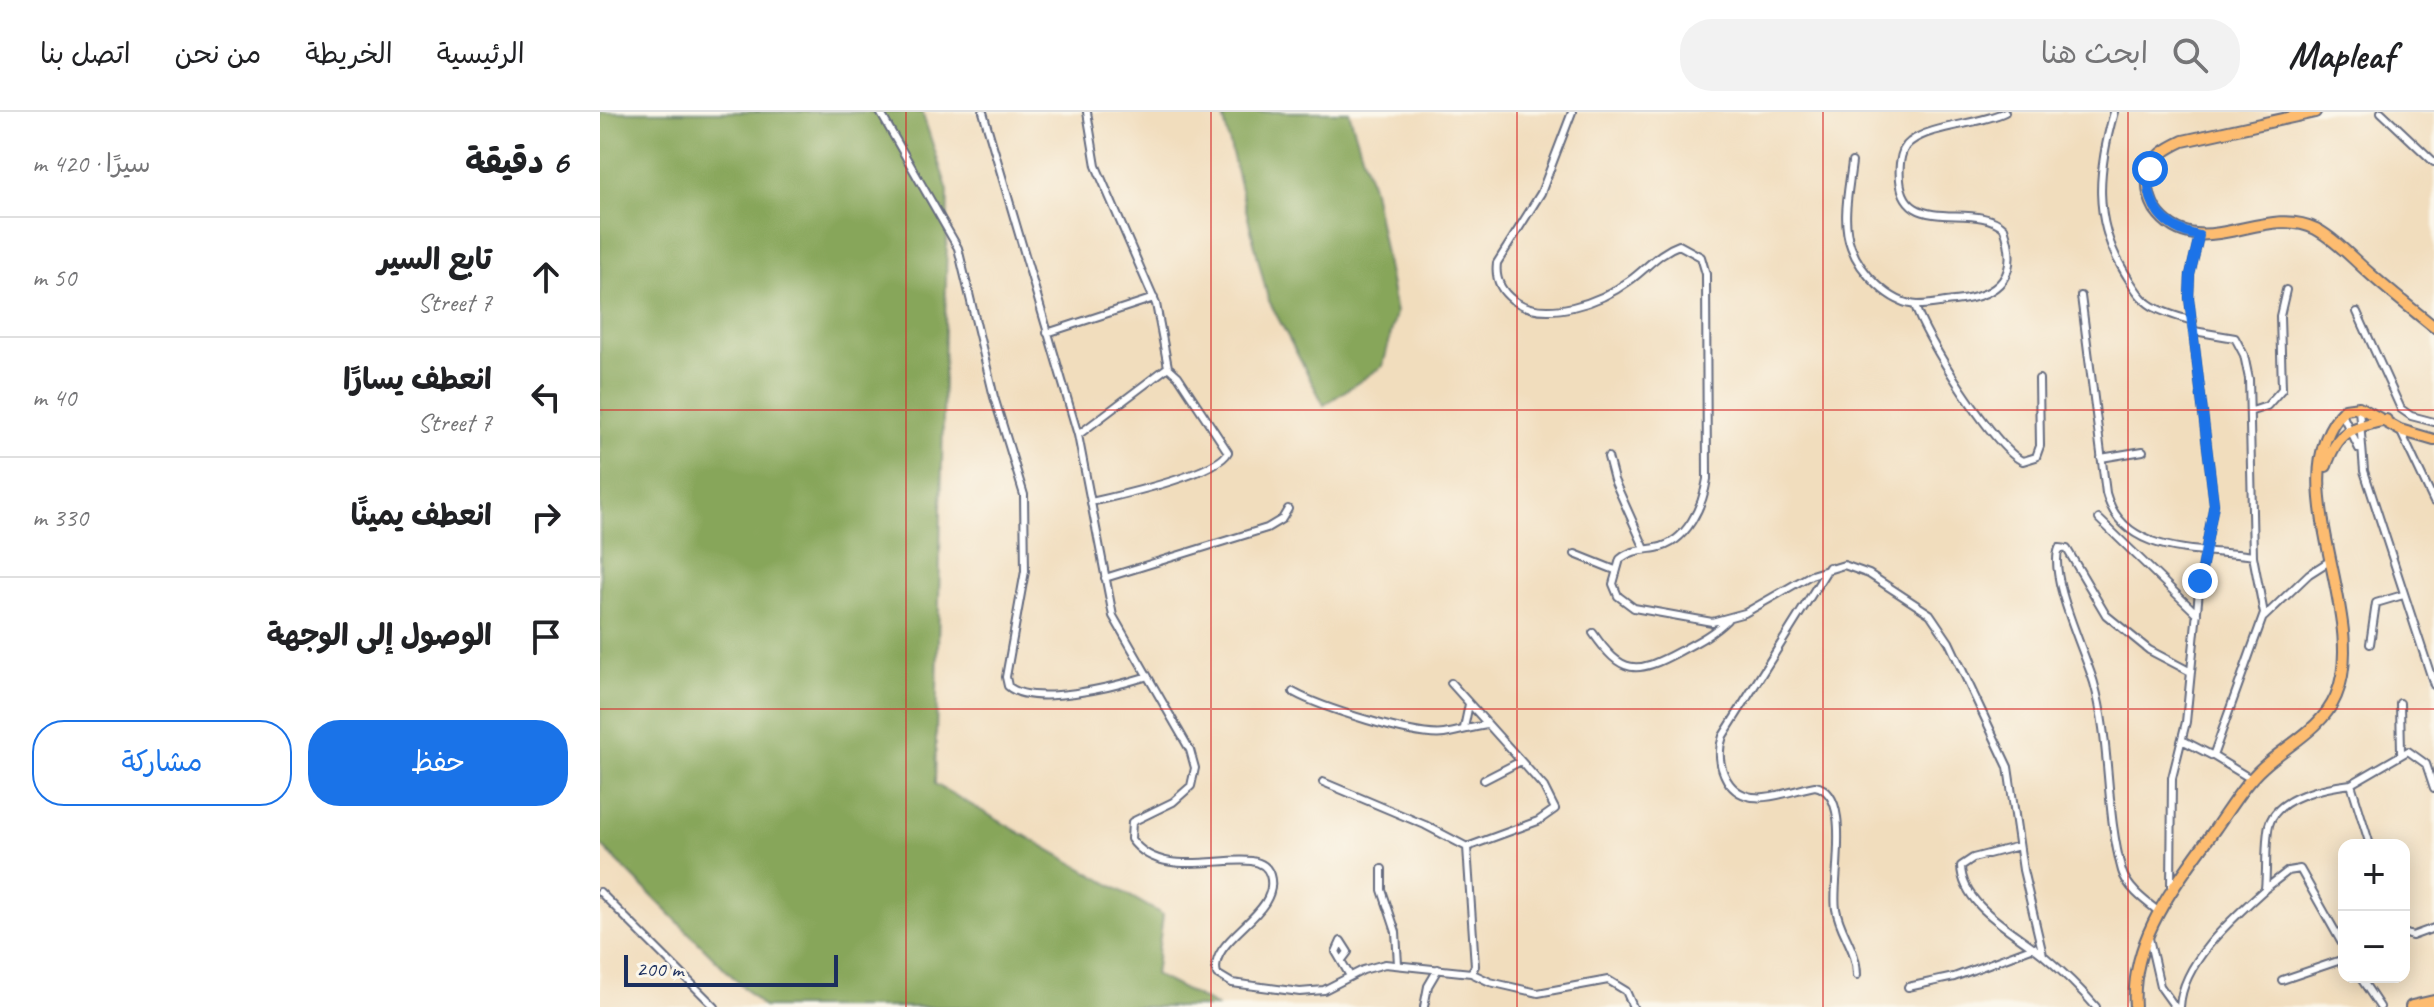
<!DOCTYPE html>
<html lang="ar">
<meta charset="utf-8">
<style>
:root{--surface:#fff;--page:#f2f2f2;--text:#202124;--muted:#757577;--line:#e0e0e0;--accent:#1a73e8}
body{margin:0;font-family:Caveat,"Playpen Sans Arabic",sans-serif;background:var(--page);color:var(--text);direction:rtl}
.controls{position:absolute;right:24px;bottom:24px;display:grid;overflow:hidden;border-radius:16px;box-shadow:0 4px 20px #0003}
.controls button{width:72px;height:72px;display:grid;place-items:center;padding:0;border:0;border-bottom:2px solid var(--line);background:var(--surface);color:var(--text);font:40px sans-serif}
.scale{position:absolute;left:24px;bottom:20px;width:214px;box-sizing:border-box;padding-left:8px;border:4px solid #1b2f5e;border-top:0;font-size:22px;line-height:28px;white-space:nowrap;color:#1b2f5e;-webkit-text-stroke:6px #fbf7ec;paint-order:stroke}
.stop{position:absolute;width:24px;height:24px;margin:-18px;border:6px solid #1a73e8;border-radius:50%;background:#fff}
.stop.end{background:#1a73e8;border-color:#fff;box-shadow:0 2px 8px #0008}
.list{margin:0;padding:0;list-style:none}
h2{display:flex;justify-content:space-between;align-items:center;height:104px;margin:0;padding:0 32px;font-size:34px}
h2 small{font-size:26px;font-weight:400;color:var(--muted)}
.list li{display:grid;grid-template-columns:52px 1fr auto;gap:24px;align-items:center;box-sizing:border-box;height:120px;padding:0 32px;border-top:2px solid var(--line)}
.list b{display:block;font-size:30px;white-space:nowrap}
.list p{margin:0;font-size:26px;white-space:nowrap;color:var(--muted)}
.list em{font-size:26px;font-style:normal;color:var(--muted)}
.actions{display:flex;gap:16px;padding:24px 32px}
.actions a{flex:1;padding:18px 0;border:2px solid var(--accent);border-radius:32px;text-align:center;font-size:28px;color:var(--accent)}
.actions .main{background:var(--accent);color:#fff}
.icon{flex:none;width:44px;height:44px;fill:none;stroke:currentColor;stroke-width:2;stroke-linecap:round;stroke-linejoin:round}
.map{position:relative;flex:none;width:1834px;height:895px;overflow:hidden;direction:ltr}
header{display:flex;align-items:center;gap:48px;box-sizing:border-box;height:112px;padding:0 40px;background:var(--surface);border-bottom:2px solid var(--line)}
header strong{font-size:38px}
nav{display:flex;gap:44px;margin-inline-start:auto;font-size:28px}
.search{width:560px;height:72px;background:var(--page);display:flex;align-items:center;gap:20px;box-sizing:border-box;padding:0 28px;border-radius:32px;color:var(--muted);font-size:30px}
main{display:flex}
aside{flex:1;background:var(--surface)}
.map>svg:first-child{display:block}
.forest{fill:#87a65a;stroke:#516a5c;stroke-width:2}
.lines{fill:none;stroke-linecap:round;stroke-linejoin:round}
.minor-casing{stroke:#666c7f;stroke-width:10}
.primary-casing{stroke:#666c7f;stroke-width:14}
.motorway-casing{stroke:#666c7f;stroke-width:16}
.minor{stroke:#fff;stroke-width:6}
.primary{stroke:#fdbc6f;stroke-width:10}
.motorway{stroke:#fdbc6f;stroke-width:12}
.route{stroke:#1a73e8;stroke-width:10}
.grid{fill:none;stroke:#d62828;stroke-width:2;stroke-opacity:0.55}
</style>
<header>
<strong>Mapleaf</strong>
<div class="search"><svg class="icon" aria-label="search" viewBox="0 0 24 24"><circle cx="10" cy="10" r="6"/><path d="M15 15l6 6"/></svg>ابحث هنا</div>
<nav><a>الرئيسية</a><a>الخريطة</a><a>من نحن</a><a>اتصل بنا</a></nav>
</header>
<main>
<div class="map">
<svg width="1834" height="895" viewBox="0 0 1834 895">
<rect width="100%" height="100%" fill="#fbf7ec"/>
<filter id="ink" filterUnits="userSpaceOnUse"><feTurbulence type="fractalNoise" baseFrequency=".0125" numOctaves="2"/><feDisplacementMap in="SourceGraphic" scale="16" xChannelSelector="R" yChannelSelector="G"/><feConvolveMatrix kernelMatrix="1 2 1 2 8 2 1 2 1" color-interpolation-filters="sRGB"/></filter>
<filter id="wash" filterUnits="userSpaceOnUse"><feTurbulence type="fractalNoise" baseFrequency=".006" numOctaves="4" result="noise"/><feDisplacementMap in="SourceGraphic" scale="32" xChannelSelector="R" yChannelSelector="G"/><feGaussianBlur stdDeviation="1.8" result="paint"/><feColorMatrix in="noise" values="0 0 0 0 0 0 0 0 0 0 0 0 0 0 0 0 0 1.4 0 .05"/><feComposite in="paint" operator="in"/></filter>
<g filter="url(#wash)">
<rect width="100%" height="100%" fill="#f1ddbd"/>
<path class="forest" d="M0,0H322L348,79L335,672L563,803L555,863L618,895H163L0,732Z
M622,0H749L773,78L796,201L783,254L724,293L668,187Z"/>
</g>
<g filter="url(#ink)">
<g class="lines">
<g class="minor-casing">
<path id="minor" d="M280,0L358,136L394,285L424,383L425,459L406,565L408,574C432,596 516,574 545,565
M383,0L478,323L513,504L590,638L595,656L591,674L573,690L532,710L531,727C568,779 659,725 670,763C682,803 607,826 617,862L632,871L700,880L724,878L763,858L785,852L871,861L890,870L938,881L1008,868L1026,879L1033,895
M487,0L496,54L556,192L568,255
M972,0L941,81L897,151C895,166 901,179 913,188C946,211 1001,190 1029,169C1046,157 1059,140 1079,133L1101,145L1106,162L1107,367C1103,393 1087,431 1056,436C1043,438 1031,438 1020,447L1013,472L1018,484L1034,496L1112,510L1145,501L1211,463L1244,453L1269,462L1330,502L1349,530L1408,655L1423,758L1443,843
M1514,0C1498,57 1492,108 1525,161C1532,172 1540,187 1552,194C1564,201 1579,205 1593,209
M1781,0L1834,50
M1252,50C1249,77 1241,109 1251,135C1260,160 1290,192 1318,193C1330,193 1343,190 1354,189C1401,184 1420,163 1404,116C1373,86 1293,132 1300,51C1301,43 1303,35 1310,30C1332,13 1378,13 1405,0
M1481,184L1506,381C1523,445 1601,436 1653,444
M1315,193C1323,223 1396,339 1423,349L1436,345L1440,334L1439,267
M1757,200L1801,297L1811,304L1834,310
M1594,219L1635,226L1644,243L1649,267L1653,444L1664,502L1613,644L1651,667
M447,221L554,186
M1759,297L1764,359L1834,573
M1652,299L1667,294L1682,277L1680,204L1686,178
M1741,300L1759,337
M1800,318L1834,390
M478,323L568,255L578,264L628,340C618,362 517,384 491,390
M1008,345L1014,368L1045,437
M1501,346L1543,339
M1499,407L1597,502
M975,442L1015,458
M1229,455L1123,624C1118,638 1119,654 1127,668C1146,700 1186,679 1215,674C1254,681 1231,770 1236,797C1240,821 1257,837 1257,863
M505,466L667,416L682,407L688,397
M1664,505L1709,462L1731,448
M993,521C1022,563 1036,563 1080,539C1097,530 1113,522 1127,508
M1770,532L1776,491L1803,483
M851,571L921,649
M693,580C720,595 815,626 844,622C858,620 872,615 887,613
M1800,591L1801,640
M864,616L869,592
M1582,628L1613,644
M723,670L825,713L867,735L875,854L871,861
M1751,672L1808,639L1826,652L1834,676
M1419,734L1373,746L1361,754C1362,795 1416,820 1443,843C1462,859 1480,876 1496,895
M867,735L938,709L955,697L944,675L921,649L884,668
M782,757V778L796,820L798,852
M1571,776L1572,666L1586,610L1600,469L1614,392L1589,186L1590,163L1599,124
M1665,777L1688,759L1700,757L1744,835
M0,780L115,895
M1558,799C1545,789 1527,776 1522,759C1505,698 1511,631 1494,571C1485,540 1448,464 1459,436L1467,437L1506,503L1549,538L1589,559
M1804,821L1812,824L1834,816
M1549,826L1560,874L1575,895
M742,848L748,840L741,829L736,840L750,864
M1760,865L1780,895
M1682,868L1744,847
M1308,875L1354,865L1434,835
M824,895L828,874L838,857
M1580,895C1582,850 1634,805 1665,777C1667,758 1665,730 1669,713C1677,684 1726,675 1751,672L1770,733"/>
</g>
<g class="primary-casing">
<path id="primary" d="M1715,0L1583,29C1568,36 1553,44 1549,62C1546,74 1549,86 1555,97C1596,156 1663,90 1716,117C1736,128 1751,145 1768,160C1789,179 1812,197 1834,215
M1726,354C1738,318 1751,316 1786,308
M1535,895C1530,825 1578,770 1615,717C1630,696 1644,672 1663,655C1688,632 1722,617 1736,584C1771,503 1676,365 1745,297L1759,295L1800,318L1834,328"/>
</g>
<g class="motorway-casing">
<path id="motorway" d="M1812,895L1834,890"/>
</g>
<use href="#minor" class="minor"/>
<use href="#primary" class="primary"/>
<use href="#motorway" class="motorway"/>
</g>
</g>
<g class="lines" filter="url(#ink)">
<path class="route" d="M1550,57C1543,93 1565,117 1599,124L1590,163L1589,186L1614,392L1600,469"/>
</g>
<path class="grid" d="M306,0V895M611,0V895M917,0V895M1223,0V895M1528,0V895M0,298H1834M0,597H1834"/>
</svg>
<div class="controls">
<button>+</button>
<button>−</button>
</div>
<div class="scale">200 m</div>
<div class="stop" style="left:1550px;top:57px"></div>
<div class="stop end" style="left:1600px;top:469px"></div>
</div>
<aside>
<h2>6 دقيقة<small>سيرًا · 420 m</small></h2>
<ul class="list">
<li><svg class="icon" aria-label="ahead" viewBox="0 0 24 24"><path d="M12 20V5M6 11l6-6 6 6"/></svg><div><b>تابع السير</b><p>Street 7</p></div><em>50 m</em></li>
<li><svg class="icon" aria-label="left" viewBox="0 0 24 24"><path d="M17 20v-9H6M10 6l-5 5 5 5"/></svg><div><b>انعطف يسارًا</b><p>Street 7</p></div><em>40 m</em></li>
<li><svg class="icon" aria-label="right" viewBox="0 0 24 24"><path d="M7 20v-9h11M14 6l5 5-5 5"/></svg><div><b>انعطف يمينًا</b></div><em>330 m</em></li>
<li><svg class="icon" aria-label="arrive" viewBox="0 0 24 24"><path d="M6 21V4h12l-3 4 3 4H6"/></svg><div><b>الوصول إلى الوجهة</b></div></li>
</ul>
<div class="actions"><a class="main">حفظ</a><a>مشاركة</a></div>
</aside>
</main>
